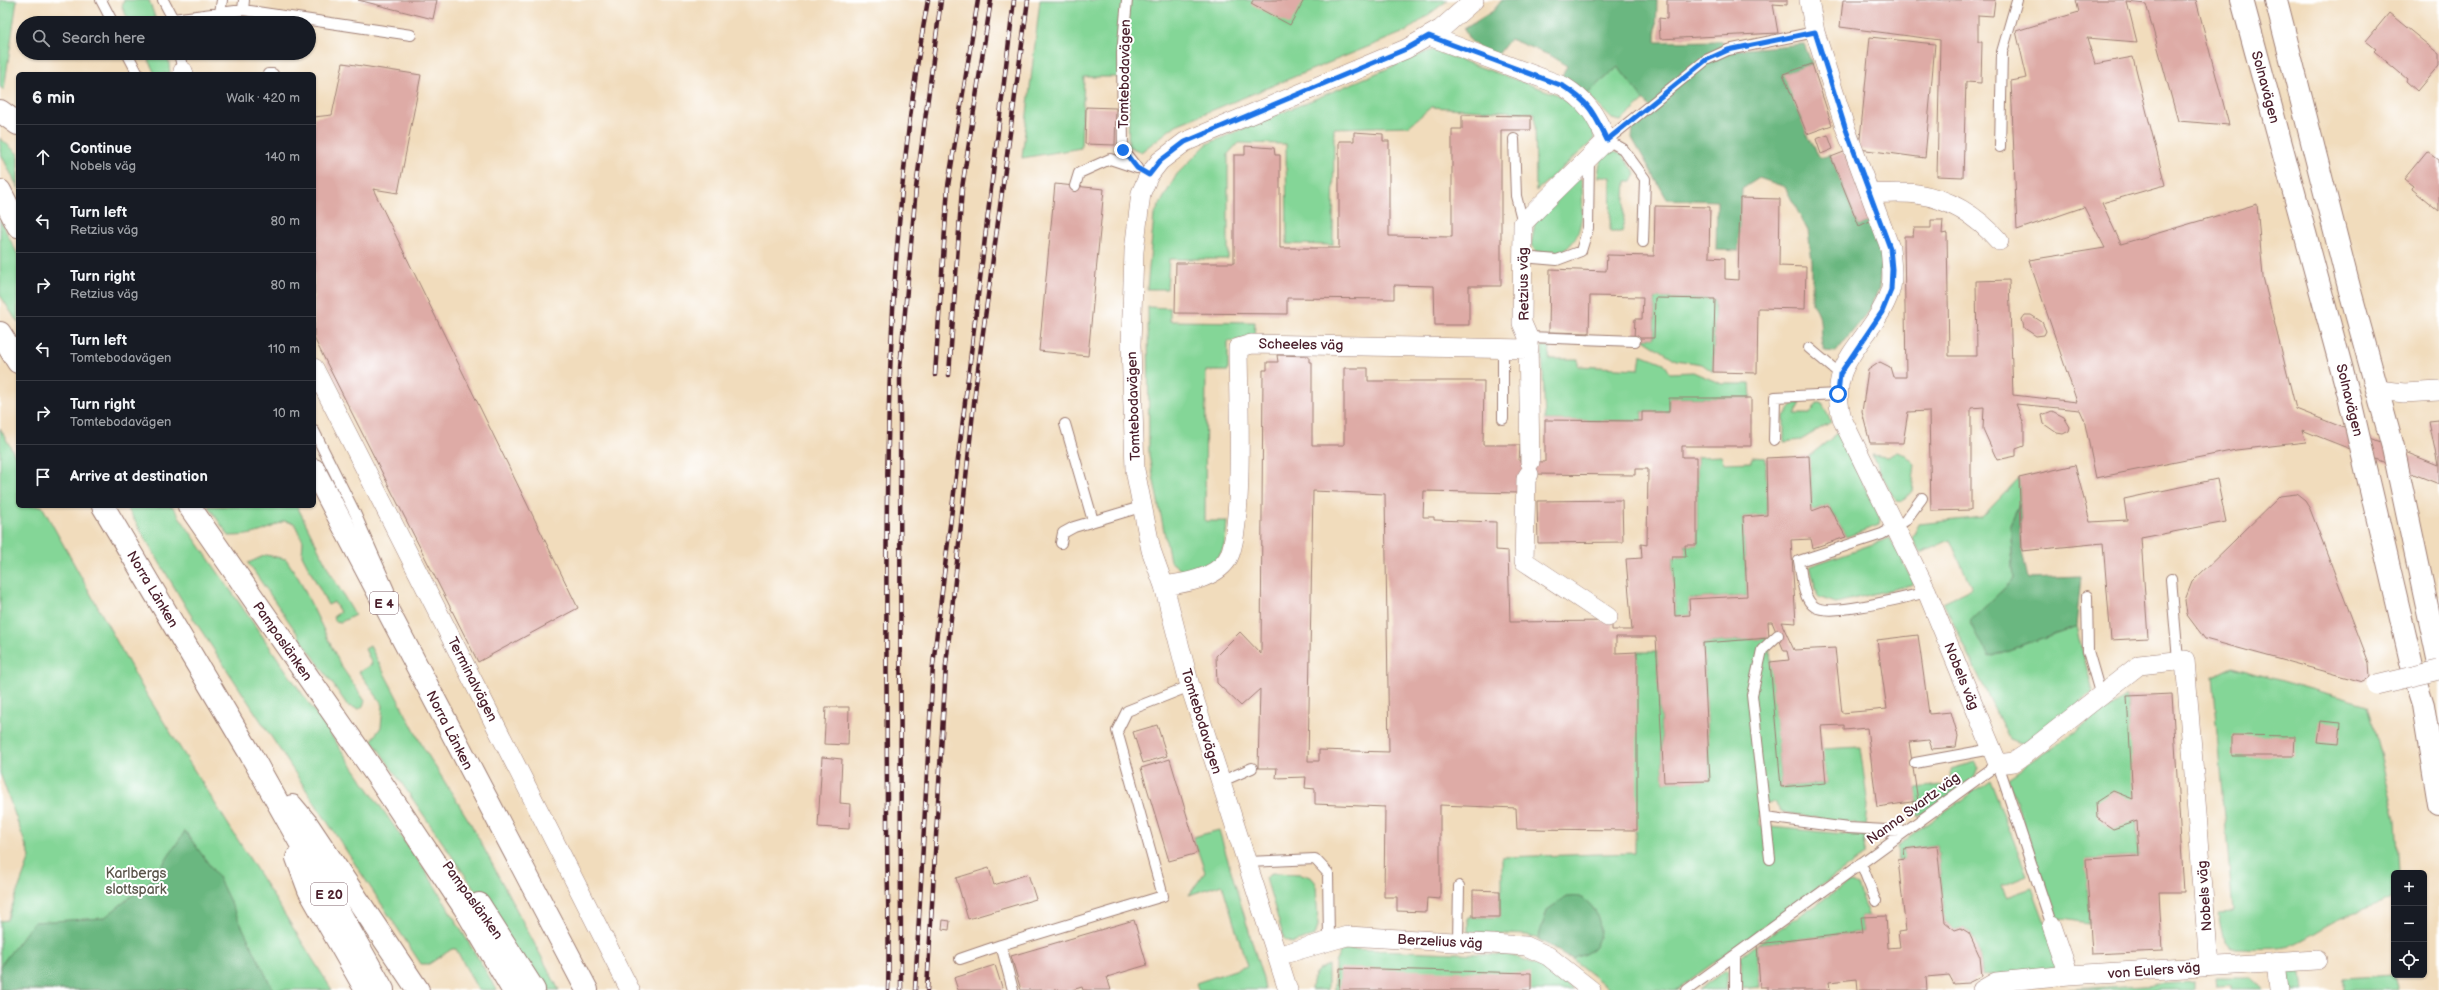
<!DOCTYPE html>
<meta charset="utf-8">
<style>
:root{--surface:#171b24;--page:#20242c;--text:#f1f3f6;--muted:#9ea1a6;--line:#363941}
body{margin:0;font-family:"Balsamiq Sans",sans-serif;background:var(--page);color:var(--text)}
.controls{position:absolute;right:12px;bottom:12px;display:grid;overflow:hidden;border-radius:6px;box-shadow:0 1px 3px #0004}
.controls button{width:36px;height:36px;display:grid;place-items:center;padding:0;border:0;border-bottom:1px solid var(--line);background:var(--surface);color:var(--text);font:20px sans-serif}
.stop{position:absolute;width:12px;height:12px;margin:-9px;border:3px solid #1a73e8;border-radius:50%;background:#fff}
.stop.end{background:#1a73e8;border-color:#fff;box-shadow:0 1px 4px #0008}
.list{margin:0;padding:0;list-style:none}
h2{display:flex;justify-content:space-between;align-items:center;height:52px;margin:0;padding:0 16px;font-size:17px}
h2 small{font-size:13px;font-weight:400;color:var(--muted)}
.list li{display:grid;grid-template-columns:26px 1fr auto;gap:12px;align-items:center;box-sizing:border-box;height:64px;padding:0 16px;border-top:1px solid var(--line)}
.list b{display:block;font-size:15px;white-space:nowrap}
.list p{margin:0;font-size:13px;white-space:nowrap;color:var(--muted)}
.list em{font-size:13px;font-style:normal;color:var(--muted)}
.icon{flex:none;width:22px;height:22px;fill:none;stroke:currentColor;stroke-width:2;stroke-linecap:round;stroke-linejoin:round}
.map{position:relative;flex:none;width:2439px;height:990px;overflow:hidden}
.search{position:absolute;background:var(--surface);box-shadow:0 1px 3px #0004;left:16px;top:16px;width:300px;height:44px;display:flex;align-items:center;gap:10px;box-sizing:border-box;padding:0 14px;border-radius:22px;color:var(--muted);font-size:15px}
.panel{position:absolute;background:var(--surface);box-shadow:0 1px 3px #0004;left:16px;top:72px;width:300px;height:436px;border-radius:6px}
.map>svg:first-child{display:block}
.green{fill:#84d697;stroke:#677a61}
.forest{fill:#6bb780;stroke:#5a6b56}
.building{fill:#deaba6;fill-rule:evenodd}
.lines{fill:none;stroke-linecap:round;stroke-linejoin:round}
.lane-casing{stroke:#9e7e74;stroke-width:12}
.street-casing{stroke:#9e7e74;stroke-width:20}
.secondary-casing{stroke:#9e7e74;stroke-width:24}
.highway-casing{stroke:#9e7e74;stroke-width:24}
.lane{stroke:#fff;stroke-width:10}
.street{stroke:#fff;stroke-width:19}
.secondary{stroke:#fff;stroke-width:22}
.highway{stroke:#fff;stroke-width:22}
.rail-casing{stroke:#4a1f2b;stroke-width:4.5}
.rail{stroke:#fff;stroke-width:3;stroke-dasharray:9;stroke-linecap:butt}
.street-bridge-casing{stroke:#9e7e74;stroke-width:20;stroke-linecap:butt}
.street-bridge{stroke:#fff;stroke-width:19}
.route{stroke:#1a73e8;stroke-width:5}
.labels{text-anchor:middle;stroke-width:4;stroke-linejoin:round;paint-order:stroke}
.shield{fill:#fff;stroke:#80626b;stroke-width:1}
.shield-label{font-size:13px;font-weight:bold;fill:#4a1f2b}
.street-label{font-size:14px;fill:#4a1f2b;stroke:#fff}
.park-label{font-size:14px;fill:#5b564b;stroke:#fff}
</style>
<div class="map">
<svg width="2439" height="990" viewBox="0 0 2439 990">
<rect width="100%" height="100%" fill="#fff"/>
<filter id="ink" filterUnits="userSpaceOnUse"><feTurbulence type="fractalNoise" baseFrequency=".025" numOctaves="2"/><feDisplacementMap in="SourceGraphic" scale="8" xChannelSelector="R" yChannelSelector="G"/><feConvolveMatrix kernelMatrix="1 2 1 2 8 2 1 2 1" color-interpolation-filters="sRGB"/></filter>
<filter id="wash" filterUnits="userSpaceOnUse"><feTurbulence type="fractalNoise" baseFrequency=".012" numOctaves="4" result="noise"/><feDisplacementMap in="SourceGraphic" scale="16" xChannelSelector="R" yChannelSelector="G"/><feGaussianBlur stdDeviation="0.9" result="paint"/><feColorMatrix in="noise" values="0 0 0 0 0 0 0 0 0 0 0 0 0 0 0 0 0 1.4 0 .05"/><feComposite in="paint" operator="in"/></filter>
<g filter="url(#wash)">
<rect width="100%" height="100%" fill="#f1dcbc"/>
<path class="green" d="M0,0H17L4,90L0,87Z
M124,0H149L157,23H130L122,7Z
M1040,0H1448L1407,31L1176,125L1141,152L1128,146L1130,77H1084L1081,148L1022,158Z
M1432,50L1556,94L1579,107L1593,127L1594,140L1536,191L1535,113L1431,107L1409,126L1334,128L1333,245L1287,244L1286,144L1238,143L1228,154V259H1169L1167,289H1147L1154,215L1177,174L1207,144Z
M145,53H168L170,74H155Z
M1618,67L1645,100L1621,121L1612,119L1587,94Z
M0,138L18,154V188L0,152Z
M1610,151L1621,154L1636,173L1632,181H1626L1623,232H1610L1611,177H1598C1599,166 1600,157 1610,151Z
M1577,177L1582,180C1582,200 1586,233 1567,248C1562,253 1550,254 1544,255L1536,252L1531,245L1535,223Z
M0,220L18,255V323L0,295Z
M1655,298L1715,299L1713,372L1702,364L1676,360L1642,338H1654Z
M1148,307L1170,308V321L1255,322L1254,339L1228,341V371H1206L1205,521H1227C1225,558 1220,561 1188,576L1170,561L1149,456Z
M1542,346L1550,347L1549,359H1578V366L1639,369L1641,354L1664,363L1670,373L1693,372L1722,384H1750L1751,398H1669V412H1642V421L1545,420Z
M1795,403H1801L1795,414H1810L1817,403H1822L1831,422L1801,440L1784,442V416Z
M0,428L18,461V506H42L142,687L332,990H0V921L7,920L30,857L0,773Z
M1838,433L1880,518L1879,525L1846,537L1828,505L1812,511L1809,456Z
M1897,452L1906,455L1915,464L1912,491L1903,501L1897,500L1892,495L1872,455L1887,457Z
M1721,456L1724,463L1752,462V457L1766,458L1767,515L1743,517L1747,596L1689,599L1690,615L1675,616L1672,557H1685V545H1697V457Z
M2019,478L2020,503L2010,525L2014,579L1989,657L2076,626L2093,692L2029,743H2020L2009,739L1943,602L1972,588L1950,540L1921,553L1912,538L1919,524L1982,517Z
M126,506H172L430,878L497,990H478L456,949H452L429,964H421L189,612Z
M208,506H297L331,574L355,615L341,622L335,621L333,617L340,612L334,602L328,605L302,555L303,541L294,523L284,521C263,532 253,536 229,536Z
M1890,538L1914,584L1836,603L1818,597L1810,566Z
M266,555L286,559L299,579L341,666L365,701L363,706L359,709L348,706L248,563Z
M1769,638L1781,787L1826,783L1822,749L1860,747L1868,806L1866,826L1781,812L1775,803L1759,805L1760,826L1865,836L1864,855L1676,990H1611L1572,959L1538,939L1527,935L1468,932V917H1500V891L1502,890V857L1635,853L1637,652H1657L1664,782L1710,781L1703,643Z
M370,646L423,747L471,824L559,990H541L478,894L372,740L381,727L383,705L359,672L372,664L365,649Z
M2232,667L2368,705L2396,819L2399,873H2394V897C2377,907 2358,911 2340,919C2323,927 2307,939 2289,946C2278,950 2244,948 2231,948L2225,941L2219,913L2233,912L2213,676Z
M2127,696L2139,856L2087,859L2089,923L2056,918L2008,778Z
M1976,762L1978,767L1974,778L1918,817L1916,788L1951,784L1950,769Z
M1990,780L2027,875L2002,885L2006,897L2032,888L2062,968L1982,976C1981,962 1978,932 1961,928L1955,930L1945,922L1937,845L1904,849L1905,859L1898,860L1897,847L1908,837Z
M1219,830L1263,979L1265,990H1198L1196,983L1247,966L1222,884L1189,895L1205,872L1193,837Z
M1272,873L1301,874L1311,877L1316,883L1318,926L1315,936L1292,943L1284,939L1266,878Z
M1849,882L1857,886L1869,917H1861L1863,932L1757,944L1760,987L1742,989L1741,957L1757,944Z
M1350,949L1508,955C1535,961 1552,973 1574,990H1335V963L1340,952Z
M1328,965V990H1311C1312,976 1315,971 1328,965Z
M2300,967L2303,990H2291L2288,969Z
M1726,970L1728,971L1726,990H1698Z
M2394,975L2398,990H2343V978Z
M2216,978H2251L2264,990H2231V986L2217,987Z
M2194,982V990H2057Z"/>
<path class="forest" d="M1502,0H1657L1656,42L1719,41L1736,50L1804,44L1812,64L1784,74L1807,134L1820,158L1830,155L1859,226L1872,220L1882,255L1879,288L1869,311L1836,352L1825,351C1816,334 1826,318 1812,303V261L1808,231L1785,187L1759,178L1742,189L1739,251L1716,250L1717,201L1667,199L1632,138L1633,128L1652,110L1618,67L1587,94L1560,81L1567,66L1549,55L1510,39L1493,61L1469,39L1464,29L1493,11Z
M2020,503L2022,551L2028,579L2081,577L2076,626L1989,657L1970,621L2014,579L2010,525Z
M185,831L218,877L273,990H0V966L34,922L104,918L154,878Z
M1566,897C1570,897 1575,896 1579,897C1600,905 1608,937 1590,951C1585,955 1577,956 1572,959L1538,939L1547,910Z"/>
<g id="blocks">
<path class="building" d="M358,0H437L433,19Z
M1253,0H1304L1290,25L1251,4Z
M1667,0H1787V5L1773,4L1778,33L1660,39L1659,18L1667,19Z
M1843,0H1995L1993,16L1978,15V42H1982L1981,83L1966,82L1963,177L1937,176L1940,40L1840,27Z
M2076,0H2196L2229,125L2178,121L2146,4L2127,2L2137,42L2087,38L2095,64L2133,57L2165,185L2102,203L2121,244L2257,204L2263,277L2296,409L2438,465L2429,421L2439,420V484L2302,430L2306,442L2236,450L2096,478L2084,419L2080,410L2016,404L2024,424V446L2016,449V456L1997,460L1983,429L1984,407L1971,408V510L1931,511L1929,411L1908,412L1903,443H1870L1862,412L1868,370L1880,362L1890,367L1893,377H1906L1904,236H1913L1914,228H1931V220H1943L1942,234L1947,233L1949,356H1977L1976,281L2009,280L2013,395L2077,402L2029,260L2105,248L2084,207L2017,230L2011,81L2027,78L2016,31L2079,12Z
M2389,13L2439,54V65L2417,91L2406,81L2407,79L2374,51L2376,49L2366,41Z
M1870,37L1935,44L1925,158L1859,149Z
M343,63L421,75L398,193L373,189L578,608L478,662L314,338V117L332,115Z
M1812,64L1832,125L1807,134L1783,74Z
M1086,107L1116,108L1115,145L1085,144Z
M1462,115L1531,116V130H1501V286H1469V325H1435L1434,286L1394,285V299L1287,298V314L1175,313L1176,263H1234V155H1245V146L1274,148L1275,155H1280V248H1339V141H1354V132L1383,134V141H1389V236L1452,237V129H1462Z
M1828,135L1833,149L1821,154L1816,139Z
M2427,151L2439,160V211L2412,189L2413,186L2404,179Z
M1844,152L1872,220L1859,226L1831,157Z
M1055,184L1104,189L1088,356L1039,351Z
M1740,198L1780,199L1779,266L1806,267L1805,309L1758,308L1757,373L1713,372L1715,299L1655,298L1654,338H1634L1635,319H1642L1643,297L1590,296L1589,333L1549,332L1550,269L1606,271L1607,255L1654,256L1655,206L1710,207L1709,257L1725,258V279L1738,280Z
M2025,315H2031L2042,322L2046,331L2044,335L2036,336L2024,328L2022,319Z
M1277,355L1309,356V362H1312V445H1344V368H1368V381H1484L1483,445H1520L1519,461L1545,462V420L1642,421V412H1669V398H1751V446H1682V457H1697V545H1685L1686,557H1672L1675,616L1690,615L1689,599L1747,596L1743,517L1767,515L1766,458L1809,456L1812,511L1828,505L1846,537L1813,548L1811,539L1791,540L1796,623L1781,622L1794,650L1835,648L1842,713L1887,709L1877,640L1918,635L1929,714L1951,712L1958,736L1956,747L1932,749L1929,740L1909,742L1918,801L1877,807L1867,728L1844,730V725L1821,726L1826,783L1781,787L1770,662L1789,660L1787,651H1784L1772,622H1768L1769,638L1703,643L1710,781L1664,782L1656,637H1616V653L1637,652V830L1517,829L1516,808L1440,805V899L1427,898L1426,912L1397,911V897H1384L1385,807L1315,804V789L1305,788L1306,777L1276,778L1277,768H1258L1260,689L1241,706L1217,683L1216,656L1240,632L1261,654L1263,370H1267V362H1278ZM1635,469H1648L1647,545L1641,544L1642,558L1626,559L1632,630H1612V621L1510,622L1508,551L1496,550V522L1434,520V517H1423L1424,491L1519,493L1529,474L1635,475ZM1313,491L1385,494L1389,752L1319,750V761H1308Z
M2052,411L2064,417L2070,427L2069,431L2063,434L2057,433L2044,424L2042,415Z
M2075,465L2090,522L2127,520L2124,499L2217,479L2226,522L2141,538L2148,638L2111,640L2103,543L2022,551L2019,478Z
M2296,494L2305,501L2310,509L2369,663L2370,677L2363,682L2205,639L2187,615L2185,600L2192,582L2280,496Z
M1622,500L1623,542L1538,543L1537,501Z
M2172,694L2184,892H2159L2162,951L2092,954L2086,859L2139,856L2137,821L2113,829L2097,818L2096,802L2113,791L2133,799L2127,696Z
M826,707H849L848,745L824,744Z
M2320,721L2341,723L2339,744L2317,742Z
M1157,725L1167,756L1143,763L1133,732Z
M2232,735L2295,736L2294,756H2232Z
M822,757L842,759L840,803L850,804L849,829L818,827Z
M1170,759L1198,853L1169,861L1141,768Z
M1937,845L1945,922L1955,930L1961,928L1969,933L1980,957L1982,976L1968,983L1954,984L1949,975L1926,977L1927,990H1858L1857,979L1829,982L1830,990H1768V987H1760L1757,944L1863,932L1861,917L1886,916L1888,948L1900,947L1898,932L1906,931L1898,860L1905,859L1904,849Z
M989,868L994,885L1028,874L1036,899L968,919L956,878Z
M1473,890L1500,891V917H1473Z
M943,920L950,921L949,930L942,929Z
M1134,920L1147,965L1107,977L1111,990H1083L1082,987L1072,990H1021L1011,956Z
M995,965L1003,990H958L954,978Z
M1340,968L1531,973V990H1339Z"/>
</g>
</g>
<g filter="url(#ink)">
<use href="#blocks" fill-opacity="0" stroke="#9e7e74" stroke-width="1"/>
<g class="lines">
<g class="lane-casing">
<path id="lane" d="M101,0L113,23
M163,0L173,19L243,10L411,35
M1127,0L1122,53L1123,150L1137,168
M243,10L244,0
M220,13L222,0
M127,53L138,74
M179,53L183,71
M268,74H273
M1514,139L1516,196L1523,223
M2000,147L2002,52L2017,0
M1075,186L1079,173L1110,159L1137,168
M1643,242L1645,179L1623,149L1607,140L1706,60L1728,50L1815,32
M1522,257L1557,260L1581,251L1588,228L1589,158
M1528,337L1635,341
M1503,348V419
M1809,348L1840,374
M1065,424L1093,521
M314,431L355,513L389,590
M1774,440L1775,397L1838,394
M1922,498L1905,521L1882,534L1799,561C1802,575 1802,599 1815,607C1832,617 1906,597 1927,592
M1061,543L1063,533L1074,527L1141,507
M2171,579L2178,660
M2087,596L2088,651L2101,696
M1915,763L1992,749
M1220,782L1252,768
M1766,817L1848,828L1905,831
M1770,859L1752,695L1762,650L1778,635
M1247,862L1315,859L1328,873L1329,939
M1861,863L1876,901
M1458,941L1459,886
M960,959L1001,945
M1013,990L1001,945L1163,896L1117,731L1127,711L1190,686
M1687,990L1998,764L2052,926
M1735,990V955"/>
</g>
<g class="street-casing">
<path id="street" d="M1809,0L1815,32L1845,127L1890,248C1891,262 1894,278 1890,291C1873,342 1823,360 1843,421L1927,592L1998,764L2014,762L2026,754L2139,665L2185,660L2209,966
M1429,36L1563,86C1588,102 1594,113 1607,140L1523,223L1522,323L1528,337L1530,462
M183,71L184,74
M1871,193C1886,194 1902,192 1917,194C1950,199 1977,216 1999,241
M314,368L630,990
M2379,390L2404,393L2439,391
M1529,474L1526,479L1524,561L1608,617
M1164,586C1184,583 1214,579 1227,560C1245,534 1238,387 1238,348L1251,344L1529,349
M2052,926L2069,975
M1277,956L1347,936L1526,946L1548,956L1591,990
M2276,962L2279,990
M1288,990L1190,686L1164,586L1151,550L1135,470L1131,345L1134,251L1141,193L1149,175L1160,161L1185,142L1406,49L1441,29L1474,0
M1982,990L1996,982L2069,975L2317,960"/>
</g>
<g class="secondary-casing">
<path id="secondary" d="M2242,0L2349,396L2416,683L2423,705L2439,804
M2276,0L2351,295L2393,447L2439,663
M0,191L18,226
M189,506L377,776L464,907L513,990
M479,904L534,990"/>
</g>
<g class="highway-casing">
<path id="highway" d="M0,111L18,124
M0,333L18,362
M314,470L587,990
M103,506L251,755L383,990
M292,806L307,824L418,990
M297,858L309,890L366,990"/>
</g>
<use href="#lane" class="lane"/>
<use href="#street" class="street"/>
<use href="#secondary" class="secondary"/>
<use href="#highway" class="highway"/>
<g class="rail-casing">
<path id="rail" d="M935,375L948,186L978,0
M949,375L962,188L991,0
M888,990C890,935 887,880 887,825C887,550 878,272 928,0
M901,990L900,368L916,188L941,0
M915,990L933,665L1014,0
M927,990L946,665L976,384L1028,0"/>
</g>
<use href="#rail" class="rail"/>
<g class="street-bridge-casing">
<path id="street-bridge" d="M2376,685L2439,670"/>
</g>
<use href="#street-bridge" class="street-bridge"/>
</g>
</g>
<g class="lines" filter="url(#ink)">
<path class="route" d="M1123,150L1137,168L1149,175L1160,161L1185,142L1406,49L1429,36L1563,86C1589,102 1594,113 1607,140L1706,60L1728,50L1815,32L1845,127L1890,248L1892,269L1891,290L1882,312L1840,374L1838,394"/>
</g>
<g class="labels">
<g class="shield">
<rect x="370" y="592" width="28" height="22" rx="3"/>
<rect x="311" y="883" width="36" height="22" rx="3"/>
</g>
<g class="shield-label">
<text x="384" y="608">E 4</text>
<text x="329" y="899">E 20</text>
</g>
<g class="street-label">
<text transform="translate(1124 74) rotate(-89)" y="5">Tomtebodavägen</text>
<text transform="translate(2266 87) rotate(75)" y="5">Solnavägen</text>
<text transform="translate(1523 284) rotate(-91)" y="5">Retzius väg</text>
<text transform="translate(1301 344) rotate(1)" y="5">Scheeles väg</text>
<text transform="translate(2350 400) rotate(76)" y="5">Solnavägen</text>
<text transform="translate(1133 406) rotate(-92)" y="5">Tomtebodavägen</text>
<text transform="translate(153 589) rotate(59)" y="5">Norra Länken</text>
<text transform="translate(283 641) rotate(55)" y="5">Pampaslänken</text>
<text transform="translate(1962 676) rotate(68)" y="5">Nobels väg</text>
<text transform="translate(473 679) rotate(63)" y="5">Terminalvägen</text>
<text transform="translate(1202 721) rotate(73)" y="5">Tomtebodavägen</text>
<text transform="translate(450 730) rotate(63)" y="5">Norra Länken</text>
<text transform="translate(1913 808) rotate(-36)" y="5">Nanna Svartz väg</text>
<text transform="translate(2204 896) rotate(-94)" y="5">Nobels väg</text>
<text transform="translate(473 900) rotate(54)" y="5">Pampaslänken</text>
<text transform="translate(1440 941) rotate(3)" y="5">Berzelius väg</text>
<text transform="translate(2154 970) rotate(-4)" y="5">von Eulers väg</text>
</g>
<g class="park-label">
<text x="136" y="878">Karlbergs<tspan x="136" dy="16">slottspark</tspan></text>
</g>
</g>
</svg>
<div class="controls">
<button>+</button>
<button>−</button>
<button><svg class="icon" aria-label="locate" viewBox="0 0 24 24"><circle cx="12" cy="12" r="6"/><path d="M12 2v4M12 18v4M2 12h4M18 12h4"/></svg></button>
</div>
<div class="stop" style="left:1838px;top:394px"></div>
<div class="stop end" style="left:1123px;top:150px"></div>
<div class="search"><svg class="icon" aria-label="search" viewBox="0 0 24 24"><circle cx="10" cy="10" r="6"/><path d="M15 15l6 6"/></svg>Search here</div>
<section class="panel">
<h2>6 min<small>Walk · 420 m</small></h2>
<ul class="list">
<li><svg class="icon" aria-label="ahead" viewBox="0 0 24 24"><path d="M12 20V5M6 11l6-6 6 6"/></svg><div><b>Continue</b><p>Nobels väg</p></div><em>140 m</em></li>
<li><svg class="icon" aria-label="left" viewBox="0 0 24 24"><path d="M17 20v-9H6M10 6l-5 5 5 5"/></svg><div><b>Turn left</b><p>Retzius väg</p></div><em>80 m</em></li>
<li><svg class="icon" aria-label="right" viewBox="0 0 24 24"><path d="M7 20v-9h11M14 6l5 5-5 5"/></svg><div><b>Turn right</b><p>Retzius väg</p></div><em>80 m</em></li>
<li><svg class="icon" aria-label="left" viewBox="0 0 24 24"><path d="M17 20v-9H6M10 6l-5 5 5 5"/></svg><div><b>Turn left</b><p>Tomtebodavägen</p></div><em>110 m</em></li>
<li><svg class="icon" aria-label="right" viewBox="0 0 24 24"><path d="M7 20v-9h11M14 6l5 5-5 5"/></svg><div><b>Turn right</b><p>Tomtebodavägen</p></div><em>10 m</em></li>
<li><svg class="icon" aria-label="arrive" viewBox="0 0 24 24"><path d="M6 21V4h12l-3 4 3 4H6"/></svg><div><b>Arrive at destination</b></div></li>
</ul>
</section>
</div>
